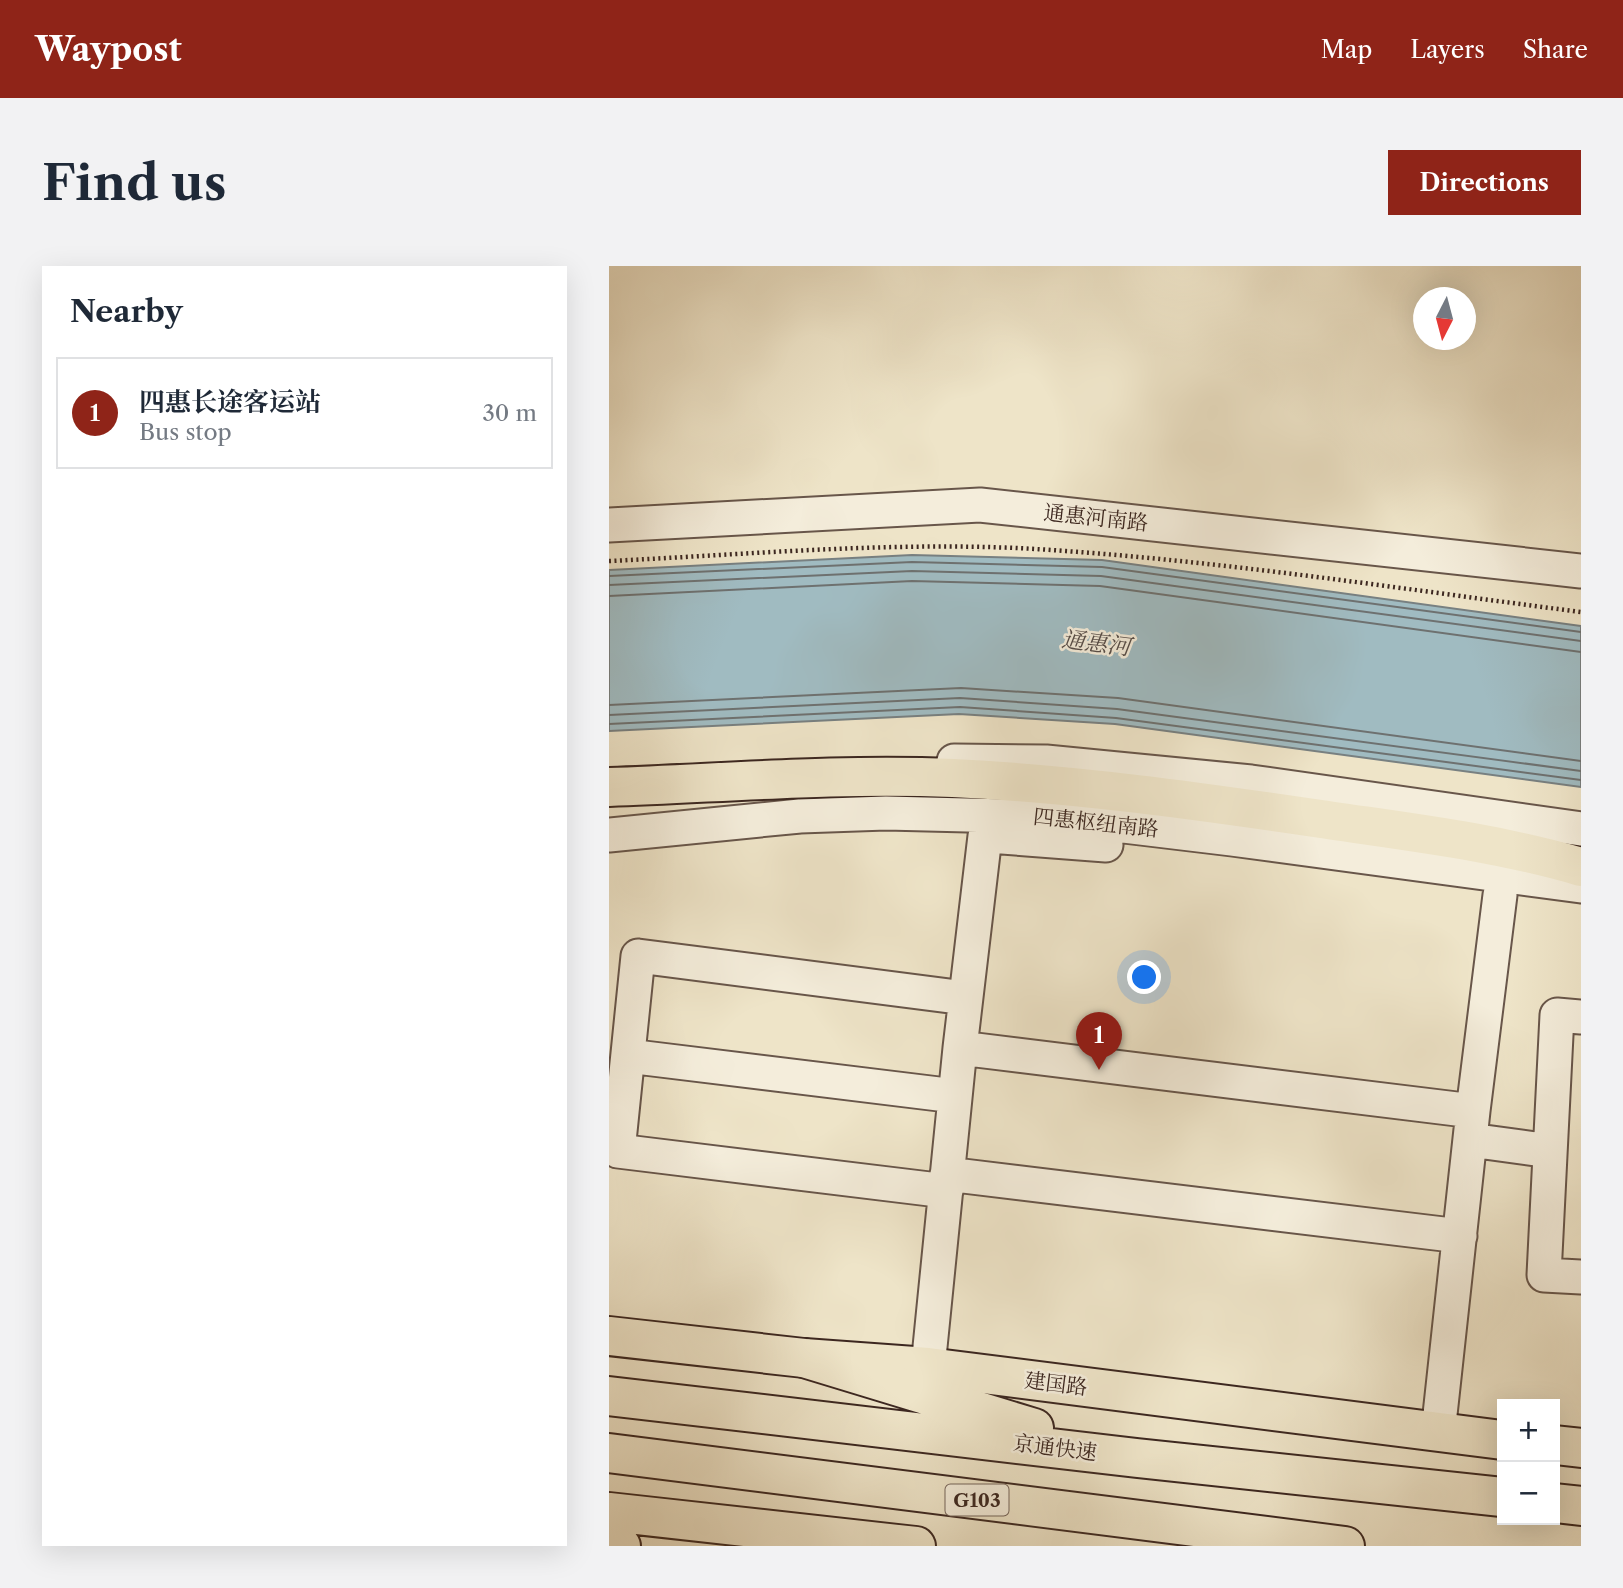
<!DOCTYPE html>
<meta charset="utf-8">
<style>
:root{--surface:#fff;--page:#f2f2f3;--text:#1f2937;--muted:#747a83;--line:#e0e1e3;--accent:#8f2418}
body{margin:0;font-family:"Libre Caslon Text","Noto Serif SC",serif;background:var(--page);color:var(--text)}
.controls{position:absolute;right:21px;bottom:21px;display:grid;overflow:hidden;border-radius:0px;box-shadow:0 7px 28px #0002}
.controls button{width:63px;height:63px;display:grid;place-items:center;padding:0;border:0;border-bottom:2px solid var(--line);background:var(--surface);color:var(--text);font:35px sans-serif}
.compass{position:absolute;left:804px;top:21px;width:63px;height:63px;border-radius:50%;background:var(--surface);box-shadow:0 7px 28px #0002;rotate:186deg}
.you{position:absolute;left:536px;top:712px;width:24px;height:24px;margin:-18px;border:5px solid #fff;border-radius:50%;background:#1a73e8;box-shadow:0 0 0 10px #1a73e833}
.badge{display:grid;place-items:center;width:46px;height:46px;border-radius:50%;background:var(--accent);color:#fff;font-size:23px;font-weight:700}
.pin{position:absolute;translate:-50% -58px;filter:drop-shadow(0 2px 4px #0008)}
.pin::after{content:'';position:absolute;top:37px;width:24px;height:21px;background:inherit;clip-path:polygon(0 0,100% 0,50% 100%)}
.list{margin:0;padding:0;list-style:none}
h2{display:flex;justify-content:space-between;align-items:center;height:91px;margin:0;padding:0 28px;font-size:30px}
h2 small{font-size:23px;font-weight:400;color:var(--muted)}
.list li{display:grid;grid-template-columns:46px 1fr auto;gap:21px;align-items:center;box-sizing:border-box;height:112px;margin:0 14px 14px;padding:0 14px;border:2px solid var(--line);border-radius:0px}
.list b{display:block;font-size:26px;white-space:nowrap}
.list p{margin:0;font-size:23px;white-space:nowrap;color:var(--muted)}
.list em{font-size:23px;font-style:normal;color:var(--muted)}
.map{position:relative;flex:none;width:972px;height:1280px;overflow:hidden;border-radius:0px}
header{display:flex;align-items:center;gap:42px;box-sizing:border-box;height:98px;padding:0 35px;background:var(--accent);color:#fff}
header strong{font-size:33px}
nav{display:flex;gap:38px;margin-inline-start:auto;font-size:24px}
.intro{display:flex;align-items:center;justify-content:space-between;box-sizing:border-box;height:168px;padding:0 42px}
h1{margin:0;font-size:49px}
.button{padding:18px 32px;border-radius:0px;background:var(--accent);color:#fff;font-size:24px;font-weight:700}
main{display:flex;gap:42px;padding:0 42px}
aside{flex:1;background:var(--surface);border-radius:0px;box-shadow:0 7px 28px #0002}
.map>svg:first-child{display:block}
.water{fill:#a0bbc1;stroke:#788081;stroke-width:2}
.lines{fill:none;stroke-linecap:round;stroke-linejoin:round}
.shore{stroke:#6e7170;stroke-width:2}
.minor-casing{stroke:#68564a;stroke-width:37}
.major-casing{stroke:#3c2720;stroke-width:42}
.highway-casing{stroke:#3c2720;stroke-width:42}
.path{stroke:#3c2720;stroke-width:4.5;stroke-dasharray:2 3.5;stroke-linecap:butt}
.minor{stroke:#f4eddb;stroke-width:33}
.major{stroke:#eee4c8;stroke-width:38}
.highway{stroke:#eee4c8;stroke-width:38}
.labels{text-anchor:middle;stroke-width:5;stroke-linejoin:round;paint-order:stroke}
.shield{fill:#f4eddb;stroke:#736258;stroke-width:2}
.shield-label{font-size:19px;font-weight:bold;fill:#3c2720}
.street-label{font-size:21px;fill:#3c2720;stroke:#f4eddb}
.water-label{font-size:23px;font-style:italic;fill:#554c48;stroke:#f4eddb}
</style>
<header>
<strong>Waypost</strong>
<nav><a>Map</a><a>Layers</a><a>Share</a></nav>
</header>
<div class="intro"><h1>Find us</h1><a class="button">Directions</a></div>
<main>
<aside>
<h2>Nearby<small></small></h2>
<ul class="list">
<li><span class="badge">1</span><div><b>四惠长途客运站</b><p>Bus stop</p></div><em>30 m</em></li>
</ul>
</aside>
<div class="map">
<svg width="972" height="1280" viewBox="0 0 972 1280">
<rect width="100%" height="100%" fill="#eee4c8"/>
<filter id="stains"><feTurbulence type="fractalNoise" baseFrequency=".00286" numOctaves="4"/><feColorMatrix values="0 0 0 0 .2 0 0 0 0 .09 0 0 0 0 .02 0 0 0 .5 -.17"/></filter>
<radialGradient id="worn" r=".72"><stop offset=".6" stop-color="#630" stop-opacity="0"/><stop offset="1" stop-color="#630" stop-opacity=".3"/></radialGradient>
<path class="water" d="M303,289L493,294L972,360V521L506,458L350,448L0,465V304Z"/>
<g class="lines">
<path class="shore" d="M0,310L303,296L493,301L972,366
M0,319L303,305L492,310L972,375
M0,330L303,315L491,320L972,386
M0,439L352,422L509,432L972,495
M0,449L351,432L508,443L972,505
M0,458L351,441L507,452L972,514"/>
<g class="minor-casing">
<path id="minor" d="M0,259L371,239L972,305
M345,495L437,496L642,516L972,563
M0,569L191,550L277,547L440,551L623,573L972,620
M380,570L497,579
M972,751L948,749L935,1009L972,1011
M351,782L376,570
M19,790L346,830
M864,845L891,629
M861,874L941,885
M338,908L851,970
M337,925L9,885L29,690L356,732
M319,1101L351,782L864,845L829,1167"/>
</g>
<g class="major-casing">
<path id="major" d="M0,521C114,517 230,507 344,512C468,518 589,535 712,553C799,566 887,576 972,601
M0,1070L195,1092L319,1101L893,1174
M946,1179L972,1182
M0,1246L307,1280
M0,1279L12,1280"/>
</g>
<g class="highway-casing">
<path id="highway" d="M195,1092L425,1162
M0,1130L528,1192L893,1231
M0,1187L736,1280
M946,1237L972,1240"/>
</g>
<path class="path" d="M0,295C151,288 304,273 456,285C628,297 800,324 972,346"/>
<use href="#minor" class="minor"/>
<use href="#major" class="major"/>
<use href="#highway" class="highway"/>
</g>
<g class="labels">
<rect class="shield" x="336.5" y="1218.5" width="63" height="31" rx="5"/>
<g class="shield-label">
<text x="368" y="1241">G103</text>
</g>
<g class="street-label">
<text transform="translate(487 252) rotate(6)" y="7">通惠河南路</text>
<text transform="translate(487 557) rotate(6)" y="7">四惠枢纽南路</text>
<text transform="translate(447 1118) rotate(7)" y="7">建国路</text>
<text transform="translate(446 1182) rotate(7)" y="7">京通快速</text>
</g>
<g class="water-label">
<text transform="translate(487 377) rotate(7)" y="8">通惠河</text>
</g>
</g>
<rect width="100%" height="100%" filter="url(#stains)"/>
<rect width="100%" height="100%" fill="url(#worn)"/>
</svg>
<div class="controls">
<button>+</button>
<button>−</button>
</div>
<svg class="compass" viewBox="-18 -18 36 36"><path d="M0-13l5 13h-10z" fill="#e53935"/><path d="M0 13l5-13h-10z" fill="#747a83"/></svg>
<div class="you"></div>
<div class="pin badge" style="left:490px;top:804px">1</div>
</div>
</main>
